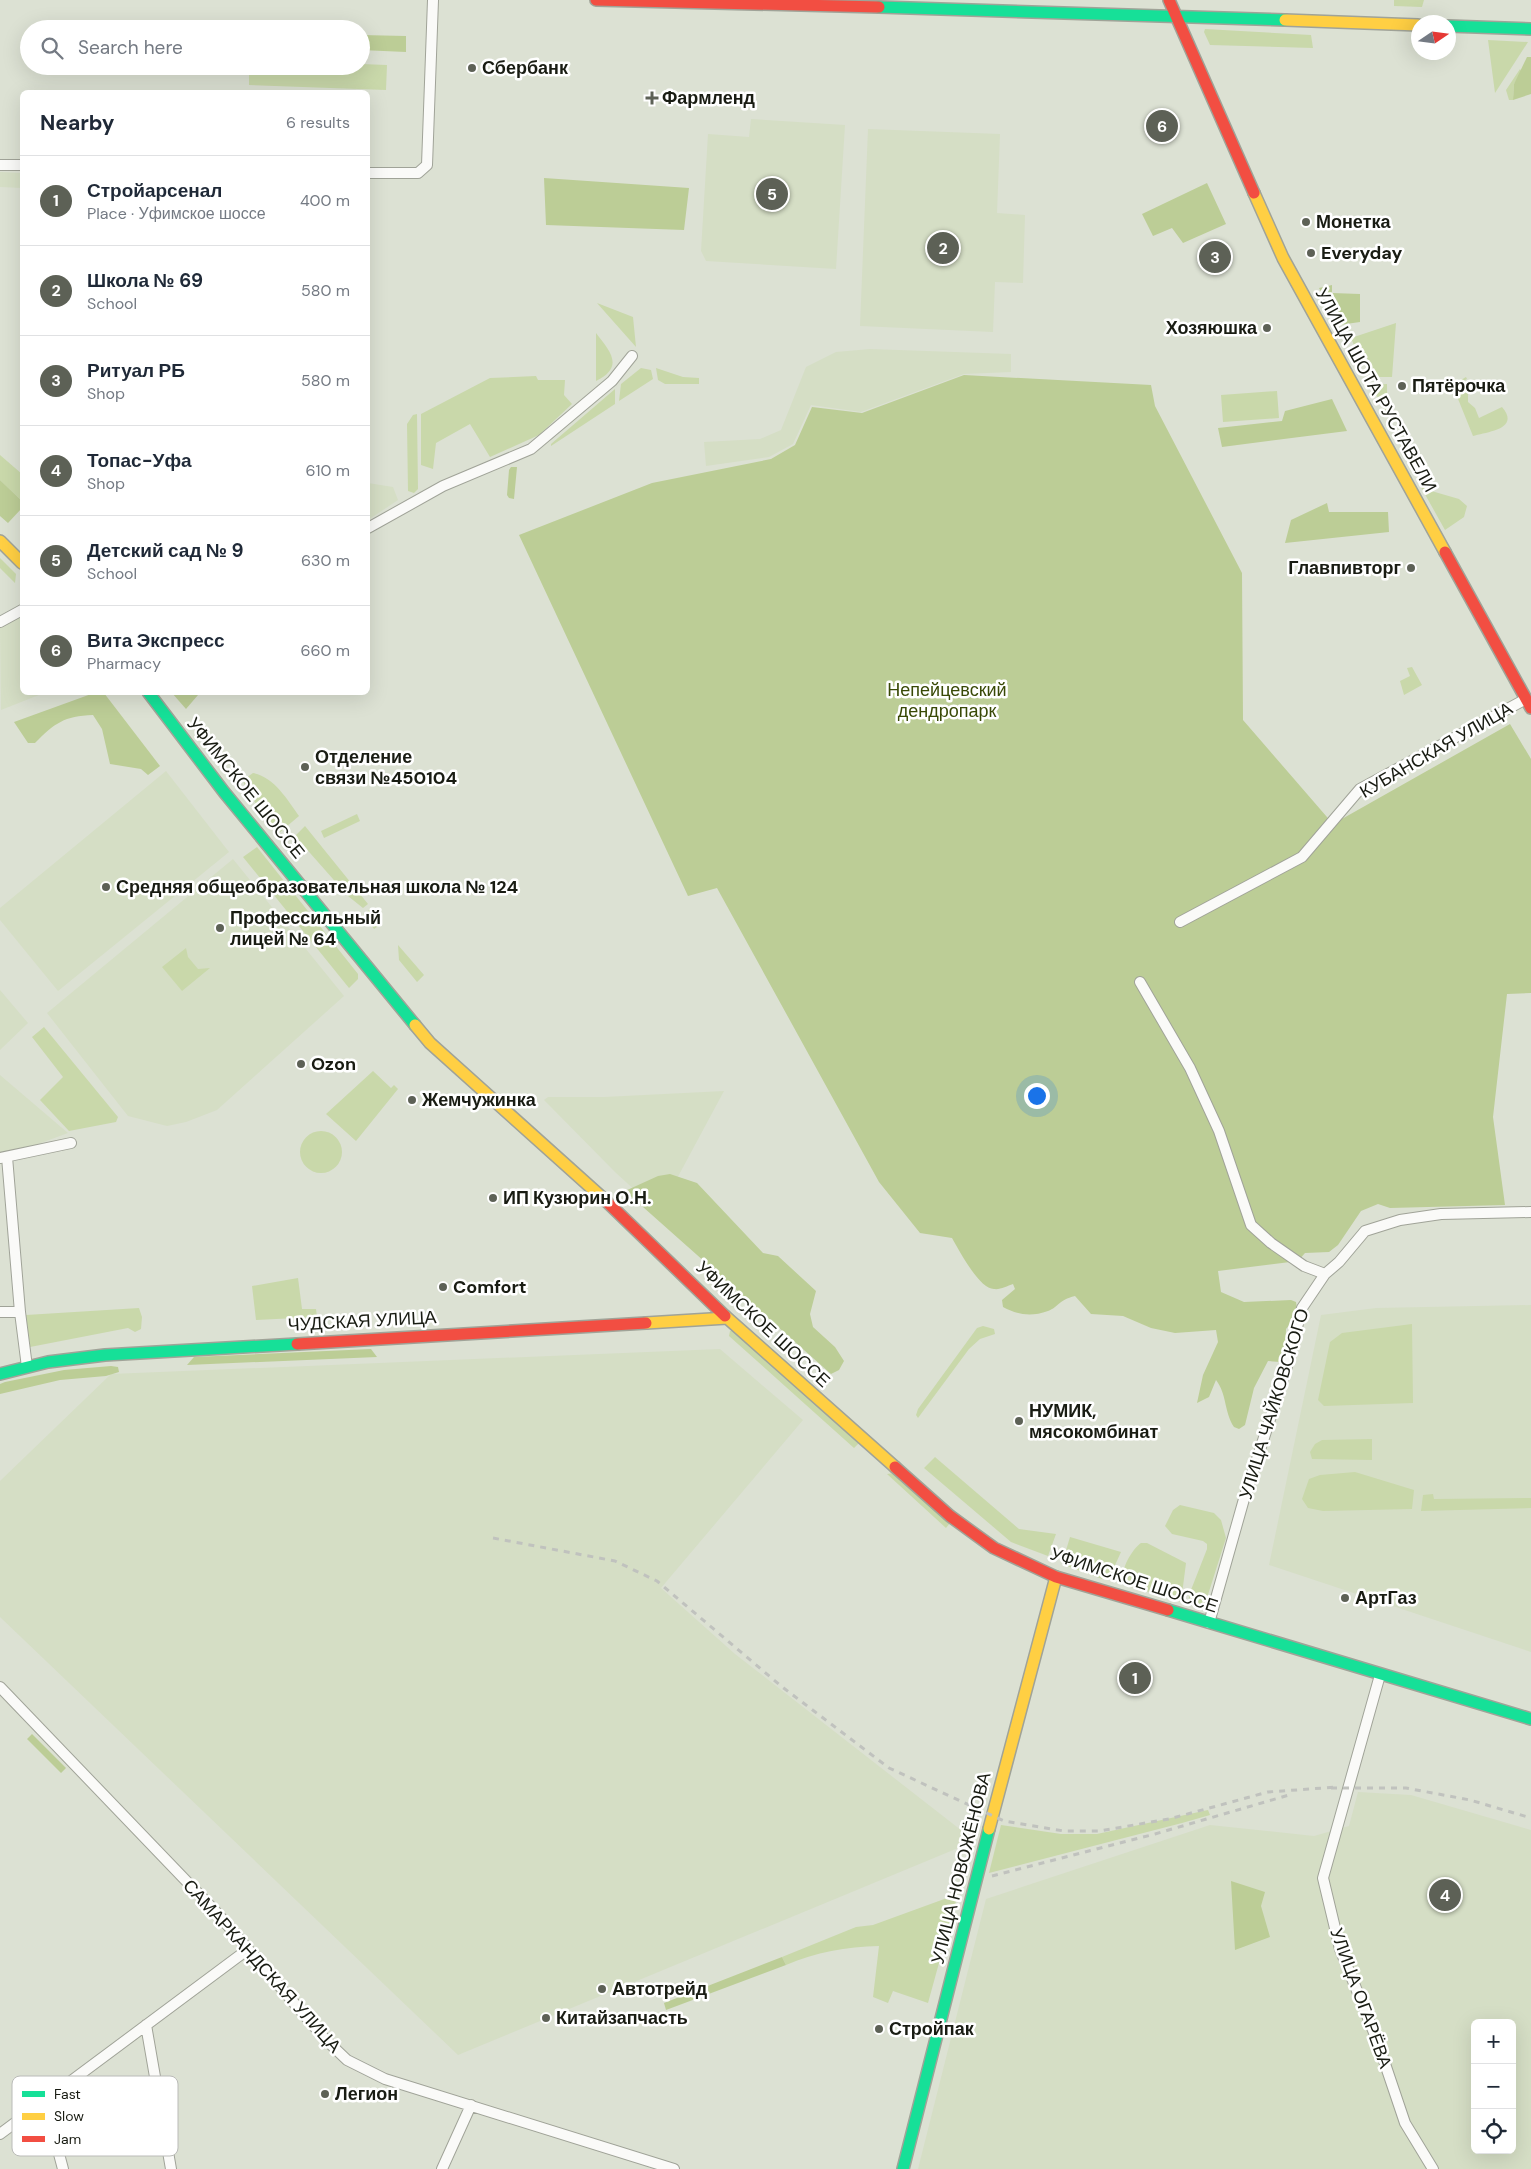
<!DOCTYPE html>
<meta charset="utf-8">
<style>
:root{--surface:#fff;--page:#f6f6f7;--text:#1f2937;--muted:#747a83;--line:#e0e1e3;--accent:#5d6156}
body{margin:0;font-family:"DM Sans",sans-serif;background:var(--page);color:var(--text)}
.controls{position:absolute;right:15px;bottom:15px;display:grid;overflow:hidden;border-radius:8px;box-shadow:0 5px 20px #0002}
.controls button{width:45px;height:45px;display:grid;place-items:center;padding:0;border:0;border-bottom:1px solid var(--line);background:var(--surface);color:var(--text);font:25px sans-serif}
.compass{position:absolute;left:1411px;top:15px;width:45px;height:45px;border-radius:50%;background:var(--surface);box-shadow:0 5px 20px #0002;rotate:77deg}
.you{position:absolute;left:1036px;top:1095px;width:18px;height:18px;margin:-12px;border:4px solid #fff;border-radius:50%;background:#1a73e8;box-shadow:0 0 0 8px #1a73e833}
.badge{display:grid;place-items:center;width:32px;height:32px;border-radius:50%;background:var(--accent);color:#fff;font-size:16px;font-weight:700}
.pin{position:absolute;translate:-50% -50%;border:2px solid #fff;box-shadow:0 1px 5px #0006}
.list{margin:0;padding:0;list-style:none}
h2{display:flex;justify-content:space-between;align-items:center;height:65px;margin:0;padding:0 20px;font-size:21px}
h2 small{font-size:16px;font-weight:400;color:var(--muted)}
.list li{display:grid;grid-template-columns:32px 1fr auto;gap:15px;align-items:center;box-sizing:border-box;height:90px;padding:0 20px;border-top:1px solid var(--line)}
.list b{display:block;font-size:19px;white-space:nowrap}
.list p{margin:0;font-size:16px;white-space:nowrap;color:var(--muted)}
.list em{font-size:16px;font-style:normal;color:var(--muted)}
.icon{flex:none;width:28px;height:28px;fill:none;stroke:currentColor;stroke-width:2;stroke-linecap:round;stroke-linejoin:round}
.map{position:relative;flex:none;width:1531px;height:2169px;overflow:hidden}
.search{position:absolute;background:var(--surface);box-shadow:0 5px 20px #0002;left:20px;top:20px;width:350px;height:55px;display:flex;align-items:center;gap:12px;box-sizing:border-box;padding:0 18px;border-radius:28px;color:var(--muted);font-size:19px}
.panel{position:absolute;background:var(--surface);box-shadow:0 5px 20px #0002;left:20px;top:90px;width:350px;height:605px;border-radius:8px}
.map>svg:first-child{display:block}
.built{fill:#d5dec5;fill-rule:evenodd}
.green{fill:#c9d8aa}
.forest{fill:#bccd96}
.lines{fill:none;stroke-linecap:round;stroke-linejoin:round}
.street-casing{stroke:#a0a398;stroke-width:12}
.fast-casing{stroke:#a0a398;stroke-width:14}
.slow-casing{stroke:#a0a398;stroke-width:14}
.jam-casing{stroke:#a0a398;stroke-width:14}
.street{stroke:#fafaf8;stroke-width:10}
.fast{stroke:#16e098;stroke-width:11}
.slow{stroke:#ffcf43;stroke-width:11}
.jam{stroke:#f24e42;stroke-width:11}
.rail{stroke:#c0c2be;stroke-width:3;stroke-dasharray:6 6;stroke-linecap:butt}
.poi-dot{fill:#5d6156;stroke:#fff;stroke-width:2}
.labels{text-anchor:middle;stroke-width:5;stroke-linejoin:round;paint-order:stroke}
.poi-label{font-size:18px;font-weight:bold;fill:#191c13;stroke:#fff;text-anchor:start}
.street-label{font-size:18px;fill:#191c13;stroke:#fff}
.park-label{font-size:18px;fill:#394906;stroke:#fff}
.key{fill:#fff;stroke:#babbb8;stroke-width:1}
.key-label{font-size:14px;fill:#191c13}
</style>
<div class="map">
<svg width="1531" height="2169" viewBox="0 0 1531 2169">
<rect width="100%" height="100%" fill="#dce1d3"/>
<path class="built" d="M751,119L845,125L836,269L706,261L701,251L708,134L749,137Z
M868,129L1000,134L997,213L1025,215L1023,283L995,282L993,332L860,326Z
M0,172L22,173V188L0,187Z
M870,349L1011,354V372L964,374L861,412L811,405L793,444L769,457L706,466L704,442L760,439L781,430L806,367L836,352Z
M368,483L393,487L398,500L368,520Z
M22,614V692L44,693L1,710L0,628Z
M166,771L229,852L58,991L0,920V908Z
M233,859L344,996L217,1110L186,1122L167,1126L128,1116L47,1013Z
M0,990L28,1023L0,1050Z
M0,1075L68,1133L19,1151L0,1153Z
M724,1091L659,1212L616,1173L544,1100L548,1097H604Z
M1531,1305V1652L1269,1565L1321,1315L1376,1308Z
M720,1349L803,1420L661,1588L735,1654L975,1841L458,2055L0,1617V1481L111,1374Z
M1358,1792L1411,1795L1531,1830V2169H918L986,1899L1210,1825L1314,1836L1349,1826ZM1475,2023H1512V2150H1475Z"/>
<path class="green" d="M1394,0H1424L1422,7L1394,6Z
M1205,29L1311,35L1313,48L1210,45L1204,32Z
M1488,40L1528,42L1495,93Z
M361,64L387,65L386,90L249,85V66H361Z
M1520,69L1522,72L1514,84L1513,100H1509L1506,90Z
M597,303L633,317L636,347Z
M1396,323L1392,377H1374L1368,361L1361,362L1351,338Z
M596,333C610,351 625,367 596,381Z
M641,368L651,370L653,379L619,401L621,384Z
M656,368L683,377L699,378V384H665L658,380Z
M536,376L538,380H565L564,395L572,404L539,435L490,457L470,424L436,443L433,469L421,465V414L490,378Z
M1466,377L1467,379L1463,381L1468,391V402L1475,408L1479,418L1502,407C1521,429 1487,432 1473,436L1454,389L1456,383Z
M1387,384V416L1371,385Z
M615,389V404L551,446V444Z
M1277,391L1279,418L1223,422L1221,395Z
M417,414L418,489L414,493L408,491L407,424L413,415Z
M0,455L22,474V501L0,480Z
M1421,478L1428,490L1459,499L1467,506L1464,517L1445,530L1417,480Z
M0,558L16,574L15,583L0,568Z
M1412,667L1422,685L1404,695L1400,681L1410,676L1407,668Z
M253,773C274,777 287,799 299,816L279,833L247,792L243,780Z
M357,814L360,821L324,838L321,831Z
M305,826L368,904L363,908L348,896L295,836Z
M257,847L358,974V979L349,988L243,857Z
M371,909L381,924L374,929L363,914Z
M398,945L424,975L417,982L399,960Z
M186,948L188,957L198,969L210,968L182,991L162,967Z
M44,1027L118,1117L116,1122L69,1131L40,1100L63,1077L32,1037Z
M373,1071L391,1088L394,1085L398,1089L356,1141L326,1114Z
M300 1152a21 21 0 1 1 42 0a21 21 0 1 1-42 0Z
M298,1278L302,1309H316L317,1317L256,1320L252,1286Z
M139,1308L142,1317L141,1329L135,1332L128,1328L30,1347L26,1315Z
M1412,1324L1413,1403L1324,1406L1318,1400L1330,1342L1342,1333Z
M983,1326L994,1329L995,1334L980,1339L969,1349L918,1418L916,1415L918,1409L977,1328Z
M730,1331H732L859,1443L854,1448L729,1336Z
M1372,1439V1460L1312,1459L1310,1452L1315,1444L1322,1440Z
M935,1457L1019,1529L1056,1534L1048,1556L1011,1542L924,1468Z
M1355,1472L1414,1490L1412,1509L1323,1511L1308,1508L1302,1499L1309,1479L1320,1475Z
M894,1473L950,1523L946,1528L887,1474Z
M1433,1494L1434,1499L1531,1498V1508L1421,1511L1423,1495Z
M1180,1505L1214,1513L1221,1520L1226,1538L1206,1601L1202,1606L1198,1607L1189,1600V1595L1207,1549V1544L1203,1541L1172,1534L1165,1526L1173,1510Z
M1070,1537L1121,1552L1111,1574L1102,1579L1067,1566L1064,1557Z
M1141,1543H1147L1186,1563L1181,1602L1124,1584C1118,1573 1132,1549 1141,1543Z
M1208,1810L1210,1815L1182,1823L989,1873L1001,1825L1061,1834H1097Z
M958,1894L928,2003L893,1991L888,2003L873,1997L879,1946C846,1947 816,1952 786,1965L782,1957L856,1927L873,1925Z"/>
<path class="forest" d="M361,35L406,36V52L361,50Z
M1527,57H1531V94L1513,100L1514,84Z
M544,178L689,188L684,230L546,225Z
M1207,183L1226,224L1183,243L1172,228L1153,236L1142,214Z
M1332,285V293L1360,294V322L1339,325L1319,288Z
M964,375L1151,385L1155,406L1242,573L1243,720L1333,824L1510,724L1531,759V993L1507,994L1493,1117L1505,1205L1390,1208L1378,1204L1361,1211L1338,1245L1329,1252L1305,1253L1298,1261L1218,1271L1221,1292L1244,1302L1291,1300L1296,1302L1298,1315L1286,1329L1285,1359L1280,1362L1268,1361L1254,1388L1245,1425L1239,1429L1234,1427C1224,1412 1227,1394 1216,1380L1209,1397L1197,1403L1203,1375L1218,1342L1216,1330L1175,1333L1151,1328L1123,1316L1091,1314L1075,1296C1058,1300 1059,1307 1048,1311C1031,1317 1018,1315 1003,1307L1002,1300L1015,1289L1013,1284C1007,1286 1000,1290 994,1289C979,1289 959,1250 952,1238L920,1233L879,1182L717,888L688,896L519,535L652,483L771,459L795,445L812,407L862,413Z
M1332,399L1347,431L1222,447L1218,428L1282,421L1285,411Z
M511,467H517L514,499L509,498L507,495L509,470Z
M0,480L22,501V508L8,523L0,516Z
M1327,503L1329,512H1388L1389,532L1285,543L1291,520Z
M94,693H104L160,766L148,775L141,769L110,764L102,729L93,715C64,716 55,723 35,743H28L14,722Z
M172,693H198V695L186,709Z
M670,1174L697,1183L763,1253L778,1256L816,1291L810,1314L813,1327L835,1347L844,1361L839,1370L831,1374L625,1191L658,1176Z
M371,1349L377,1357L187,1365L194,1357Z
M111,1366L118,1367L119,1372L106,1376L60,1380L0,1394V1384L5,1382L64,1370Z
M32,1734L66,1768L61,1773L27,1739Z
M1231,1881L1265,1892L1261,1906L1270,1937L1235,1950Z
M782,1957L786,1965L666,2010L664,2003Z"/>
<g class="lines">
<g class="street-casing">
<path id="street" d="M0,165H22
M368,173H418L427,165L433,0
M368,528L443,486L531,449L612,381L632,356
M0,622L22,610
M1180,922L1302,857L1360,789L1526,699
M1140,982L1190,1068L1219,1131L1251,1225L1271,1243L1304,1266L1325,1274
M7,1157L20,1312L27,1367
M0,1158L71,1143
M0,1312H20
M1209,1623L1244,1499L1286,1370L1302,1308L1325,1274L1339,1262L1365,1231L1400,1220L1441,1214L1531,1212
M1380,1675L1323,1878L1340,1949L1377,2040L1405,2123L1433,2169
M0,1687L217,1913L325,2039L347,2060L385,2079L674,2169
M146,2025L171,2169
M45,2101L63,2169
M0,2134L247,1950
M442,2169L471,2105"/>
</g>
<g class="fast-casing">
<path id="fast" d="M879,7L1285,20
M1448,26L1531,29
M148,692L224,792L415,1025
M0,1374L48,1362L105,1355L297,1344
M1168,1610L1531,1719
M903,2169L989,1829"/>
</g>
<g class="slow-casing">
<path id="slow" d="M1285,20L1418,25
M1254,193L1283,258L1445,552
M0,541L22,563
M415,1025L430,1043L606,1201
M725,1316L895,1467
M646,1323L727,1318
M989,1829L1056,1577"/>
</g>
<g class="jam-casing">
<path id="jam" d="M596,0L879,7
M1169,0L1254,193
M1445,552L1531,708
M606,1201L725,1316
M297,1344L646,1323
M895,1467L950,1516L994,1548L1056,1577L1168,1610"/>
</g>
<use href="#street" class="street"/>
<use href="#fast" class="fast"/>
<use href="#slow" class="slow"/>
<use href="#jam" class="jam"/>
<path class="rail" d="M493,1538L615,1561L657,1581L781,1686L889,1768L1004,1821L1064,1831H1099L1169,1819L1268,1792L1337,1787
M1331,1788H1406L1470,1800L1531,1818
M992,1876L1155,1834L1289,1795"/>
</g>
<g class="poi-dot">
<circle cx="472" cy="68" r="5"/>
<path d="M649.5 90.5h5v5h5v5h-5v5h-5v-5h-5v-5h5z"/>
<circle cx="1306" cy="222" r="5"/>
<circle cx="1311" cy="253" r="5"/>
<circle cx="1267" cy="328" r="5"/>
<circle cx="1402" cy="386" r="5"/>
<circle cx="1411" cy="568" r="5"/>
<circle cx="305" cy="767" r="5"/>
<circle cx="106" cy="887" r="5"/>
<circle cx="220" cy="928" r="5"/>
<circle cx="301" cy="1064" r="5"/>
<circle cx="412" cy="1100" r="5"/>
<circle cx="493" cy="1198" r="5"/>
<circle cx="443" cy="1287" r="5"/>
<circle cx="1019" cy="1421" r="5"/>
<circle cx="1345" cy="1598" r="5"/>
<circle cx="602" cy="1989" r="5"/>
<circle cx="546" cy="2018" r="5"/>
<circle cx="879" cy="2029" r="5"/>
<circle cx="325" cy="2094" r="5"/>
</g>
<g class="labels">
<g class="poi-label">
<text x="482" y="74">Сбербанк</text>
<text x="662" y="104">Фармленд</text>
<text x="1316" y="228">Монетка</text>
<text x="1321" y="259">Everyday</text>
<text x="1257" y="334" text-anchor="end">Хозяюшка</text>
<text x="1412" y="392">Пятёрочка</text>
<text x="1401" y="574" text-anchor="end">Главпивторг</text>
<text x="315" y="763">Отделение<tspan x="315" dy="21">связи №450104</tspan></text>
<text x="116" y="893">Средняя общеобразовательная школа № 124</text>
<text x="230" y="924">Профессильный<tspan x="230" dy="21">лицей № 64</tspan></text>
<text x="311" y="1070">Ozon</text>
<text x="422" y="1106">Жемчужинка</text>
<text x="503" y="1204">ИП Кузюрин О.Н.</text>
<text x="453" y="1293">Comfort</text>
<text x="1029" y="1417">НУМИК,<tspan x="1029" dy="21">мясокомбинат</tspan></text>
<text x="1355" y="1604">АртГаз</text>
<text x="612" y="1995">Автотрейд</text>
<text x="556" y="2024">Китайзапчасть</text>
<text x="889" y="2035">Стройпак</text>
<text x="335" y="2100">Легион</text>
</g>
<g class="street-label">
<text transform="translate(1376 390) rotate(61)" y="6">УЛИЦА ШОТА РУСТАВЕЛИ</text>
<text transform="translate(1436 750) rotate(-30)" y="6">КУБАНСКАЯ УЛИЦА</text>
<text transform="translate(246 788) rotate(51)" y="6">УФИМСКОЕ ШОССЕ</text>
<text transform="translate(362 1321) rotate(-3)" y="6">ЧУДСКАЯ УЛИЦА</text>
<text transform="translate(763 1324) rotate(43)" y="6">УФИМСКОЕ ШОССЕ</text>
<text transform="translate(1274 1404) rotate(-73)" y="6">УЛИЦА ЧАЙКОВСКОГО</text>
<text transform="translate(1134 1580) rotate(18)" y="6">УФИМСКОЕ ШОССЕ</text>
<text transform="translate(961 1868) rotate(-76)" y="6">УЛИЦА НОВОЖЁНОВА</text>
<text transform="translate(262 1966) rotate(48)" y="6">САМАРКАНДСКАЯ УЛИЦА</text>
<text transform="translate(1361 1998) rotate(70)" y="6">УЛИЦА ОГАРЁВА</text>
</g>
<g class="park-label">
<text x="947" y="696">Непейцевский<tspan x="947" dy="21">дендропарк</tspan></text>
</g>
</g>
<rect x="12" y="2076" width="166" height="80" rx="8" class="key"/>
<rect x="22" y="2091" width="23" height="6" fill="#16e098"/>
<rect x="22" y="2113" width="23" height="7" fill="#ffcf43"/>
<rect x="22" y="2136" width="23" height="6" fill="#f24e42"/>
<g class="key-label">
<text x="54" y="2099">Fast</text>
<text x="54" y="2121">Slow</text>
<text x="54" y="2144">Jam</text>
</g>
</svg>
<div class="controls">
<button>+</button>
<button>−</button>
<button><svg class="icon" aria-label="locate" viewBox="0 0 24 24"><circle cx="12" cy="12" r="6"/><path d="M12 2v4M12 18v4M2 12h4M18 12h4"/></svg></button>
</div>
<svg class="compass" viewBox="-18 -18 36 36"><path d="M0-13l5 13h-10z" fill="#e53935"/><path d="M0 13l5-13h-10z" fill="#747a83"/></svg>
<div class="you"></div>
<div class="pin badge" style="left:1135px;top:1678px">1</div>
<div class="pin badge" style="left:943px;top:248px">2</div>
<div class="pin badge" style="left:1215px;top:257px">3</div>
<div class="pin badge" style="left:1445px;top:1895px">4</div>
<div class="pin badge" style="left:772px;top:194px">5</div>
<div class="pin badge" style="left:1162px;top:126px">6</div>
<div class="search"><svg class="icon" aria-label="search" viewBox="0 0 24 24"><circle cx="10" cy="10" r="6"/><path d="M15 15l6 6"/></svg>Search here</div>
<section class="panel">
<h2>Nearby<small>6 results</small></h2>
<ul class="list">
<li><span class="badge">1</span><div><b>Стройарсенал</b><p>Place · Уфимское шоссе</p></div><em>400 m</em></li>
<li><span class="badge">2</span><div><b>Школа № 69</b><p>School</p></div><em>580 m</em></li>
<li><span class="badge">3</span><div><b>Ритуал РБ</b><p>Shop</p></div><em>580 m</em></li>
<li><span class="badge">4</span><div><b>Топас-Уфа</b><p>Shop</p></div><em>610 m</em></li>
<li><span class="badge">5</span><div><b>Детский сад № 9</b><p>School</p></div><em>630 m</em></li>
<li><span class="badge">6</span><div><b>Вита Экспресс</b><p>Pharmacy</p></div><em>660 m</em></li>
</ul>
</section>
</div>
